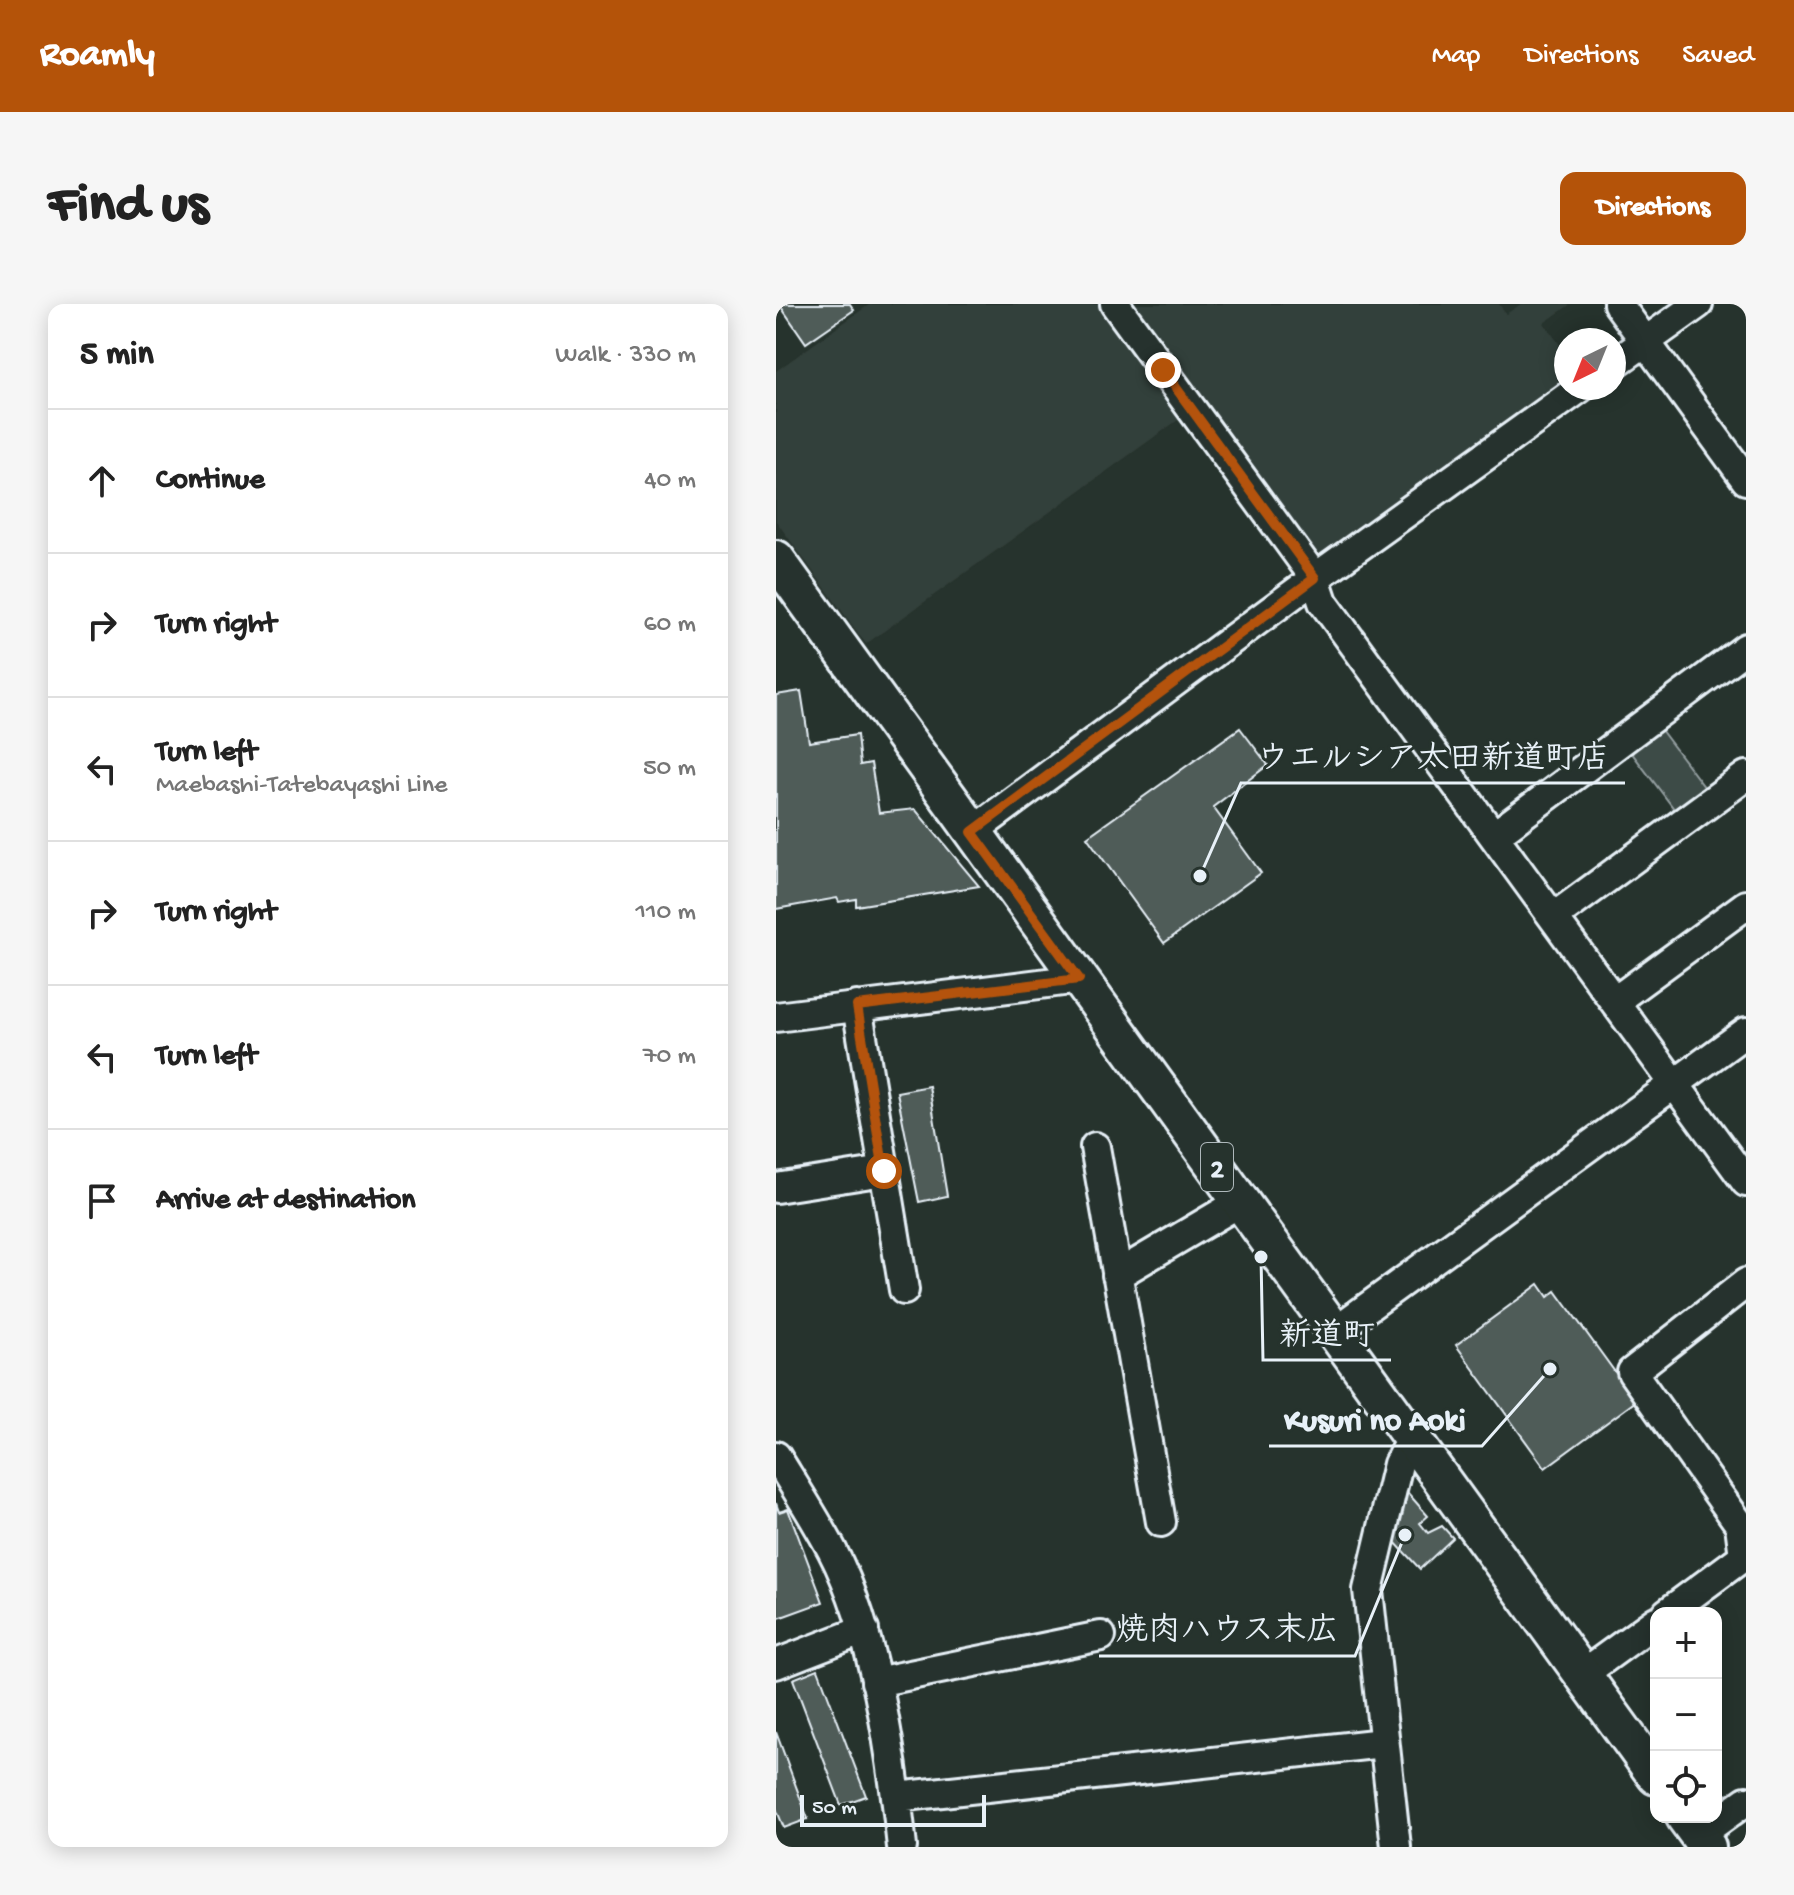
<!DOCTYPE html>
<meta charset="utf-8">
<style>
:root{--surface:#fff;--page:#f6f6f6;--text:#222;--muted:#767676;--line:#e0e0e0;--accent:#b45309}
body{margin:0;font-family:"Gochi Hand","Klee One",sans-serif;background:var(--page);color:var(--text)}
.controls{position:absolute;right:24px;bottom:24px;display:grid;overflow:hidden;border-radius:16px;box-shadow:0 4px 20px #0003}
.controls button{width:72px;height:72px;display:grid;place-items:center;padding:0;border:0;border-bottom:2px solid var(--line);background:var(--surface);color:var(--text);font:40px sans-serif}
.compass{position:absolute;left:778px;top:24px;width:72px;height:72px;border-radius:50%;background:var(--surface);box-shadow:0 4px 20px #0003;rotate:223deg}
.scale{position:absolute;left:24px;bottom:20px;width:186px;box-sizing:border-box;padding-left:8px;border:4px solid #e8f1f8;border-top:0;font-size:22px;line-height:28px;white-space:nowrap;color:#e8f1f8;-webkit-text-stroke:6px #26332d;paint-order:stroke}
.stop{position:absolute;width:24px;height:24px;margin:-18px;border:6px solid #b45309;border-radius:50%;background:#fff}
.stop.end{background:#b45309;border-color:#fff;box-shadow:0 2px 8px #0008}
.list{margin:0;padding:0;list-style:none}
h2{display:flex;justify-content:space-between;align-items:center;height:104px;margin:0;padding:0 32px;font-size:34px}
h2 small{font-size:26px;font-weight:400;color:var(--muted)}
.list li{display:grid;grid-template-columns:52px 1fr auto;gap:24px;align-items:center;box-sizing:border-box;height:144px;padding:0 32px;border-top:2px solid var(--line)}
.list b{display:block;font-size:30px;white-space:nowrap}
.list p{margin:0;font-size:26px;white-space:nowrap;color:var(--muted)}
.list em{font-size:26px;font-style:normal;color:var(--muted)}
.icon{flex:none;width:44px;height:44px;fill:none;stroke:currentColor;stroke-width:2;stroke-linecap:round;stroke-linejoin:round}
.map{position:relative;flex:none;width:970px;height:1543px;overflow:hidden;border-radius:16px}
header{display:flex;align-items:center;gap:48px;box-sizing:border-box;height:112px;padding:0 40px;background:var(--accent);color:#fff}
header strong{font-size:38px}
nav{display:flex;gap:44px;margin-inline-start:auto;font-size:28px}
.intro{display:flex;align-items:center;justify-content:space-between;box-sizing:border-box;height:192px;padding:0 48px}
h1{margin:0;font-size:56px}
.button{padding:20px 36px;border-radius:16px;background:var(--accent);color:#fff;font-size:28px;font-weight:700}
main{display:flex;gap:48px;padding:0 48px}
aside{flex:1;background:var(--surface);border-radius:16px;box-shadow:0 4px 20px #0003}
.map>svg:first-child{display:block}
.built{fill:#333f3a}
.green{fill:#3e4b47;stroke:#939ea0;stroke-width:2}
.building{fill:#505c59;stroke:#e8f1f8;stroke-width:2}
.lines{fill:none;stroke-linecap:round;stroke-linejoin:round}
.minor-casing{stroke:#e8f1f8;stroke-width:34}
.major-casing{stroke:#e8f1f8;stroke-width:42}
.minor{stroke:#26332d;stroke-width:28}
.major{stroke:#26332d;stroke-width:36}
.route{stroke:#b45309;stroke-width:10}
.labels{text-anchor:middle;stroke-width:6;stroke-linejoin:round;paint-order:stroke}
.shield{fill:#26332d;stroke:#aeb8bb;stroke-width:2}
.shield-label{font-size:28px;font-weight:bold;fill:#e8f1f8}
.leader{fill:none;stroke:#e8f1f8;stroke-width:3}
.callout-dot{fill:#e8f1f8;stroke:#26332d;stroke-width:3}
.callout-label{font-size:32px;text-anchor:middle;font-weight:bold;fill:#e8f1f8;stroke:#26332d;stroke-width:6;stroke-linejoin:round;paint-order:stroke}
</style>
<header>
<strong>Roamly</strong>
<nav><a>Map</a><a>Directions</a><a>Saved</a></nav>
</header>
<div class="intro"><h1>Find us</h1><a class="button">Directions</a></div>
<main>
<aside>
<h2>5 min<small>Walk · 330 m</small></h2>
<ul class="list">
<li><svg class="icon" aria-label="ahead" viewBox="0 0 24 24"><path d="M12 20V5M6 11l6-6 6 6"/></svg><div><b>Continue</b></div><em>40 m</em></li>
<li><svg class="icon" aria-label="right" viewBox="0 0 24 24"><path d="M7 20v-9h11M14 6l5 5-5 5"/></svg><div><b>Turn right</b></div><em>60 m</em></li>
<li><svg class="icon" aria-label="left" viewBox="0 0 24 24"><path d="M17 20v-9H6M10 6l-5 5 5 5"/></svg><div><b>Turn left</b><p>Maebashi-Tatebayashi Line</p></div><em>50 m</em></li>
<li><svg class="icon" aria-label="right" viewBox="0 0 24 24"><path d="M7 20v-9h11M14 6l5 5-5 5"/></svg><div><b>Turn right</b></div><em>110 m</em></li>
<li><svg class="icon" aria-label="left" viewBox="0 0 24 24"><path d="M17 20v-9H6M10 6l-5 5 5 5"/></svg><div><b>Turn left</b></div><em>70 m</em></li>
<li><svg class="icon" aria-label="arrive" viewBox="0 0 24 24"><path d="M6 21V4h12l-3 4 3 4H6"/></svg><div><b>Arrive at destination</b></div></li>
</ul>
</aside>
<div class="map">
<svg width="970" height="1543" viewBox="0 0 970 1543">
<rect width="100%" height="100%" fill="#26332d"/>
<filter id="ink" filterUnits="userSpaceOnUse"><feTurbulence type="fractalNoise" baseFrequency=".0125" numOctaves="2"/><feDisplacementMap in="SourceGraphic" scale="16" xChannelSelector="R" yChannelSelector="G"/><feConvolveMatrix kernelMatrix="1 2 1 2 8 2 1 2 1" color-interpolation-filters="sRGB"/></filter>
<g filter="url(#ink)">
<path class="built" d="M94,0H723L730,10L745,0H795L768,19L790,49V82L548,255H539L409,111L90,340L0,217V67Z"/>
<path class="green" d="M876,414L938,496L908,518L846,436Z"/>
<path class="building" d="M3,0H74L78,6L30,39Z
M25,387L33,438L81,431L84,461L95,459L103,509L139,505L203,582L80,602V595L63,598L61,594L0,605V391Z
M464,424L492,461L437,503L485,569L388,639L311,533Z
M153,782L171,892L143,898L121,788Z
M763,980L772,993L780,987L860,1097L769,1164L680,1041Z
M631,1188L652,1212L644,1219L652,1229L666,1222L677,1234L644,1265L615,1234L625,1194Z
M0,1199L3,1208L12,1205L47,1298L0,1315Z
M42,1365L90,1492L65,1501L17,1375Z
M0,1428L32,1515L8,1524L0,1504Z"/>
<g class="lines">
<g class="minor-casing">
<path id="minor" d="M339,0L539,274L547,298L970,878
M842,0L970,176
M838,60L922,0
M196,528L539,274L804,84
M719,531L970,344
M778,613L970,472
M839,697L970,601
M81,702L128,986
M0,713L303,675
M319,843L385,1218
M0,884L108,867
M341,971L466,897
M559,1027L970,728
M0,1152C19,1183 39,1214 56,1246C99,1328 116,1451 126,1543
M891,1309L968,1252L964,1221L856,1068L970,979
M0,1360L88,1326
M807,1370L880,1317
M100,1378L325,1332
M121,1493L607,1439
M923,1531L970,1497
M620,1543L592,1286L622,1160L636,1133"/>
</g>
<g class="major-casing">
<path id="major" d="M0,255C293,661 588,1066 880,1472
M909,1513L931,1543"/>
</g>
<use href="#minor" class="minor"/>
<use href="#major" class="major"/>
</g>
</g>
<g class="lines" filter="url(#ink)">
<path class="route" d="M108,867L81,702L303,675L196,528L539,274L387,66"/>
</g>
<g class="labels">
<rect class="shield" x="425" y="839" width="32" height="48" rx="6"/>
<g class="shield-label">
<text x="441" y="873">2</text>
</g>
</g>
<path class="leader" d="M424 572L465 479H849M485 953L487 1056H615M774 1065L706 1142H493M629 1231L579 1352H323"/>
<g class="callout-dot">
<circle cx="424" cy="572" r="8"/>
<circle cx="485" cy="953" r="8"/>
<circle cx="774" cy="1065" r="8"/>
<circle cx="629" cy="1231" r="8"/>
</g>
<g class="callout-label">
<text x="657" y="463">ウエルシア太田新道町店</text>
<text x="551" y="1040">新道町</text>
<text x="599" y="1125">Kusuri no Aoki</text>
<text x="451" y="1335">焼肉ハウス末広</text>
</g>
</svg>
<div class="controls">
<button>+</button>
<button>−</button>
<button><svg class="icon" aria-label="locate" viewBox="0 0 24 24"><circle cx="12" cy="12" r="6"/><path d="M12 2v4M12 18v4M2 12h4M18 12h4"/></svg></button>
</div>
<svg class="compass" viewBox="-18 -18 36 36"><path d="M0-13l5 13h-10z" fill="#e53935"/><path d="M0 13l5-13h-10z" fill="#767676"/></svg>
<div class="scale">50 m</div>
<div class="stop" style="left:108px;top:867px"></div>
<div class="stop end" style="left:387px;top:66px"></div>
</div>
</main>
